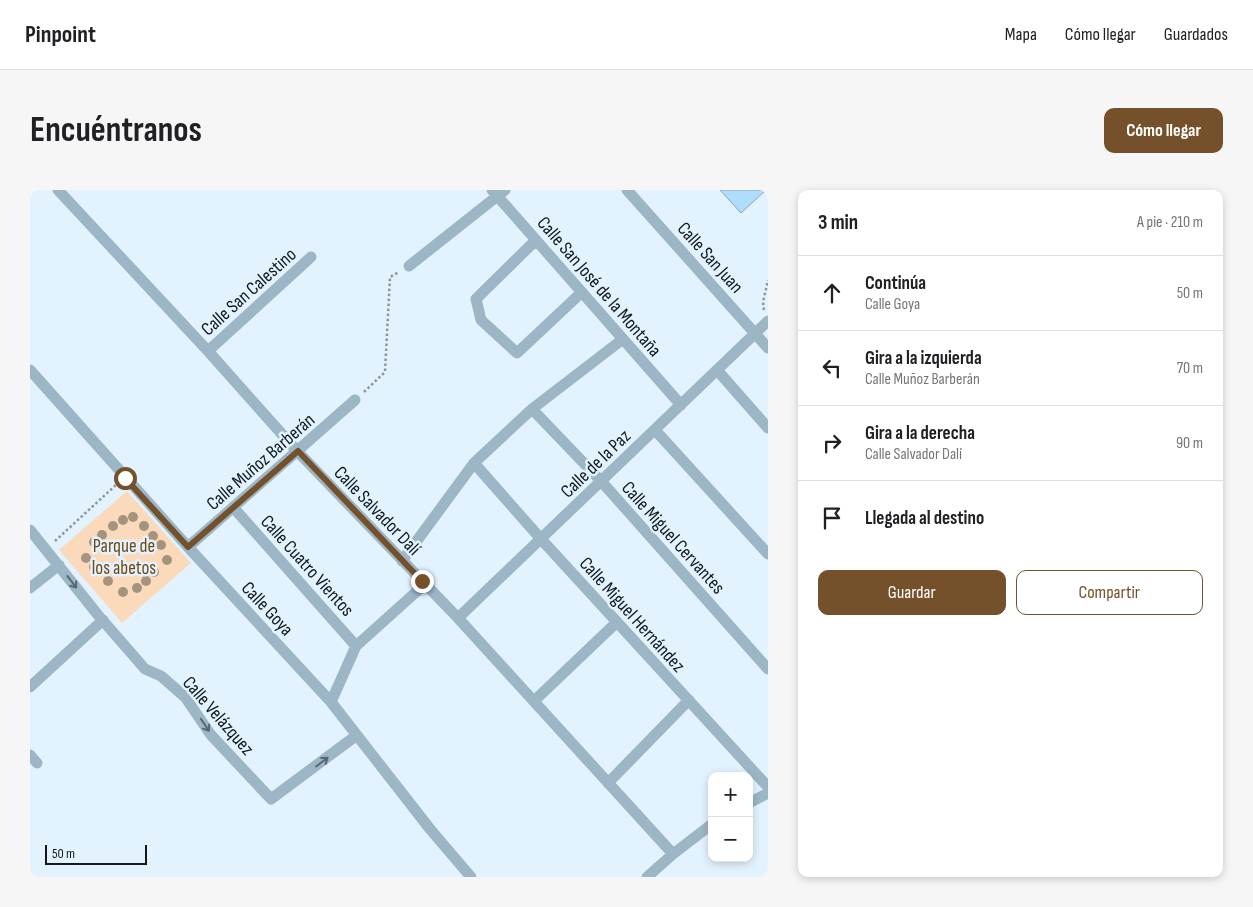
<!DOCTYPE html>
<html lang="es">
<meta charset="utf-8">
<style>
:root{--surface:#fff;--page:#f6f6f6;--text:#202124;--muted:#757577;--line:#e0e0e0;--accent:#75512b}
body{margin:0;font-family:"Sofia Sans Condensed",sans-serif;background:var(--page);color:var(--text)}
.controls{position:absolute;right:15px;bottom:15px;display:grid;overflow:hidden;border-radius:10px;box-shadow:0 2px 8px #0003}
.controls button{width:45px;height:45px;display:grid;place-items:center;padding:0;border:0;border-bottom:1px solid var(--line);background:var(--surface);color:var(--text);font:25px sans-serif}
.scale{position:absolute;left:15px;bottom:12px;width:102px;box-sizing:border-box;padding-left:5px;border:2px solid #11191d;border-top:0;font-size:14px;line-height:18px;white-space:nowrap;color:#11191d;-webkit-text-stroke:4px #e2f3ff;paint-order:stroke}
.stop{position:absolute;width:15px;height:15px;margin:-11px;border:4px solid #75512b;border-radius:50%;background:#fff}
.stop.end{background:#75512b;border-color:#fff;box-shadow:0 1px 5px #0008}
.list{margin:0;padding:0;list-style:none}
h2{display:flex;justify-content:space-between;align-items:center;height:65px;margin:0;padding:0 20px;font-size:21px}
h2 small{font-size:16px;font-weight:400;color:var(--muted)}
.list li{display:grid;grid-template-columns:32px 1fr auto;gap:15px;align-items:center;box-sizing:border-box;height:75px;padding:0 20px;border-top:1px solid var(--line)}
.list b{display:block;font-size:19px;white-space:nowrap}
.list p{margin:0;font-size:16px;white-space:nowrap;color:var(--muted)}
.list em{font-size:16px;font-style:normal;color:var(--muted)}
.actions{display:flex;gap:10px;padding:15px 20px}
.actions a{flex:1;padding:11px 0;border:1px solid var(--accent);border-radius:10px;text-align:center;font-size:18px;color:var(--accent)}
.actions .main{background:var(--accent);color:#fff}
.icon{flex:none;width:28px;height:28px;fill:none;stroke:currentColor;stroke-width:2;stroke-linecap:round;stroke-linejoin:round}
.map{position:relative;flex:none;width:738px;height:687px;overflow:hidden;border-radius:10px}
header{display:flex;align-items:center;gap:30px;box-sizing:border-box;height:70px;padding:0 25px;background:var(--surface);border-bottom:1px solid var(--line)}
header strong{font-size:24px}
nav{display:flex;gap:28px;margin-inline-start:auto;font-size:18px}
.intro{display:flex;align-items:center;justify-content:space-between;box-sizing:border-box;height:120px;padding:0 30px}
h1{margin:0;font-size:35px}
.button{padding:12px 22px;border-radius:10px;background:var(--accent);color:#fff;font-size:18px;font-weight:700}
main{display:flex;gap:30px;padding:0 30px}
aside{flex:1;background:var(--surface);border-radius:10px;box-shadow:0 2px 8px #0003}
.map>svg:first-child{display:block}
.green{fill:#fbdabb}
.building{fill:#aedefc;stroke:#8ea2b0}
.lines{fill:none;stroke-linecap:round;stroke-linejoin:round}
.path{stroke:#89969e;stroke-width:2.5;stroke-dasharray:2.5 2.5;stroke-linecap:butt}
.street{stroke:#9db6c6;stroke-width:11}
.tree{fill:#a5947d}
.oneway{stroke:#576872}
.route{stroke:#75512b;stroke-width:6}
.labels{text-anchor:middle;stroke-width:5;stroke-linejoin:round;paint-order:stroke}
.street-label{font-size:19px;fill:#11191d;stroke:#e2f3ff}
.park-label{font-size:19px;fill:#734712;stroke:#e2f3ff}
</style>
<header>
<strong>Pinpoint</strong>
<nav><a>Mapa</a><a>Cómo llegar</a><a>Guardados</a></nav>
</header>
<div class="intro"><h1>Encuéntranos</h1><a class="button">Cómo llegar</a></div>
<main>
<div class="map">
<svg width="738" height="687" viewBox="0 0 738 687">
<rect width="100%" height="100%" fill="#e2f3ff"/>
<path class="green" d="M97,301L161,373L92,433L29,360Z"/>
<path class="building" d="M690,0H736L711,23Z"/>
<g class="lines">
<path class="path" d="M734,120L733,112L738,90
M334,202L355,182L360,87L369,82
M25,351L87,294"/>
<path class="street" d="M28,0L178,161L267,261L428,428L643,664
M462,0L651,215
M597,0L738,158
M506,50L446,109L451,130L487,163L552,102
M379,76L475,0
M178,161L281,67
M0,180L158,357L301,512L400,639L441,687
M687,180L738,238
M502,219L571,291L738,479
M625,240L738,364
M444,273L511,349L738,597
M203,317L326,456
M0,340L68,425L115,479L131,486L155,507L181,545L241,609L327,545
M158,357L325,210
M372,371L444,273L502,219L593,149
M0,398L29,375
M428,428L738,131
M0,497L73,430
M504,511L587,432
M301,512L326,456L395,394
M0,565L7,573
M578,593L659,510
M719,613L738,603
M617,687L643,664L682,634"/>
</g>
<g class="tree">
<circle cx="103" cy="327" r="5"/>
<circle cx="93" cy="330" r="5"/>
<circle cx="83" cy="336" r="5"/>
<circle cx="114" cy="336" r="5"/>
<circle cx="72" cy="345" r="5"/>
<circle cx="123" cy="346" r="5"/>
<circle cx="64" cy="352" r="5"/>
<circle cx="131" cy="355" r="5"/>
<circle cx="56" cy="368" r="5"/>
<circle cx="137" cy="370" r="5"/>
<circle cx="64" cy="377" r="5"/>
<circle cx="124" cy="382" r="5"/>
<circle cx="78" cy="391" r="5"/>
<circle cx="116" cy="391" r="5"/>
<circle cx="107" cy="398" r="5"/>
<circle cx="93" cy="402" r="5"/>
</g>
<defs><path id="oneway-shaft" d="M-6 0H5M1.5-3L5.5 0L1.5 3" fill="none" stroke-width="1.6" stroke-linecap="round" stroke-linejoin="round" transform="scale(1.25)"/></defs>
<g class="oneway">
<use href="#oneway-shaft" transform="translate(42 392) rotate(52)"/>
<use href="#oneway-shaft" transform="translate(175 535) rotate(56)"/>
<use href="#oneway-shaft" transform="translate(292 572) rotate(-37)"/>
</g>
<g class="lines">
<path class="route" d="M95,288L158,357L268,261L392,391"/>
</g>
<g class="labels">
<g class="street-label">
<text transform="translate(681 67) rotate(48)" y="7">Calle San Juan</text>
<text transform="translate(570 96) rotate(49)" y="7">Calle San José de la Montaña</text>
<text transform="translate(218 101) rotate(-42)" y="7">Calle San Calestino</text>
<text transform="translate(230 271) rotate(-41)" y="7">Calle Muñoz Barberán</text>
<text transform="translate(565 273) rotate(-44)" y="7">Calle de la Paz</text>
<text transform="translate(348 320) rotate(46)" y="7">Calle Salvador Dalí</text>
<text transform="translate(644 347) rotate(48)" y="7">Calle Miguel Cervantes</text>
<text transform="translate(278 375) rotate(48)" y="7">Calle Cuatro Vientos</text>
<text transform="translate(238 418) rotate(47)" y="7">Calle Goya</text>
<text transform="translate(603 424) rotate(48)" y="7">Calle Miguel Hernández</text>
<text transform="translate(189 525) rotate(49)" y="7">Calle Velázquez</text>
</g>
<g class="park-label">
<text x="94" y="362">Parque de<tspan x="94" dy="22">los abetos</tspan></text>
</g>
</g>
</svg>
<div class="controls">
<button>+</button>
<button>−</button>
</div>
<div class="scale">50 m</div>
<div class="stop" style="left:95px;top:288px"></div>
<div class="stop end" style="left:392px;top:391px"></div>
</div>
<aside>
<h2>3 min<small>A pie · 210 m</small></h2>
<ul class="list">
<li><svg class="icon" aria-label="ahead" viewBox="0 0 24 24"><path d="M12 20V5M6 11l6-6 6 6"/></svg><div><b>Continúa</b><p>Calle Goya</p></div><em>50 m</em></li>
<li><svg class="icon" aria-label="left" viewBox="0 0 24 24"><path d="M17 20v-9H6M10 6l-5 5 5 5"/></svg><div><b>Gira a la izquierda</b><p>Calle Muñoz Barberán</p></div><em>70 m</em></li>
<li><svg class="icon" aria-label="right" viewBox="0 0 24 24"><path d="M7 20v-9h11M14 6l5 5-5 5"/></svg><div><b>Gira a la derecha</b><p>Calle Salvador Dalí</p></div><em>90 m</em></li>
<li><svg class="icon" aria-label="arrive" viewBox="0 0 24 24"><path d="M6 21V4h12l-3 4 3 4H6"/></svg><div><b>Llegada al destino</b></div></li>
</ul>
<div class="actions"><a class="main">Guardar</a><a>Compartir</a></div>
</aside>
</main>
